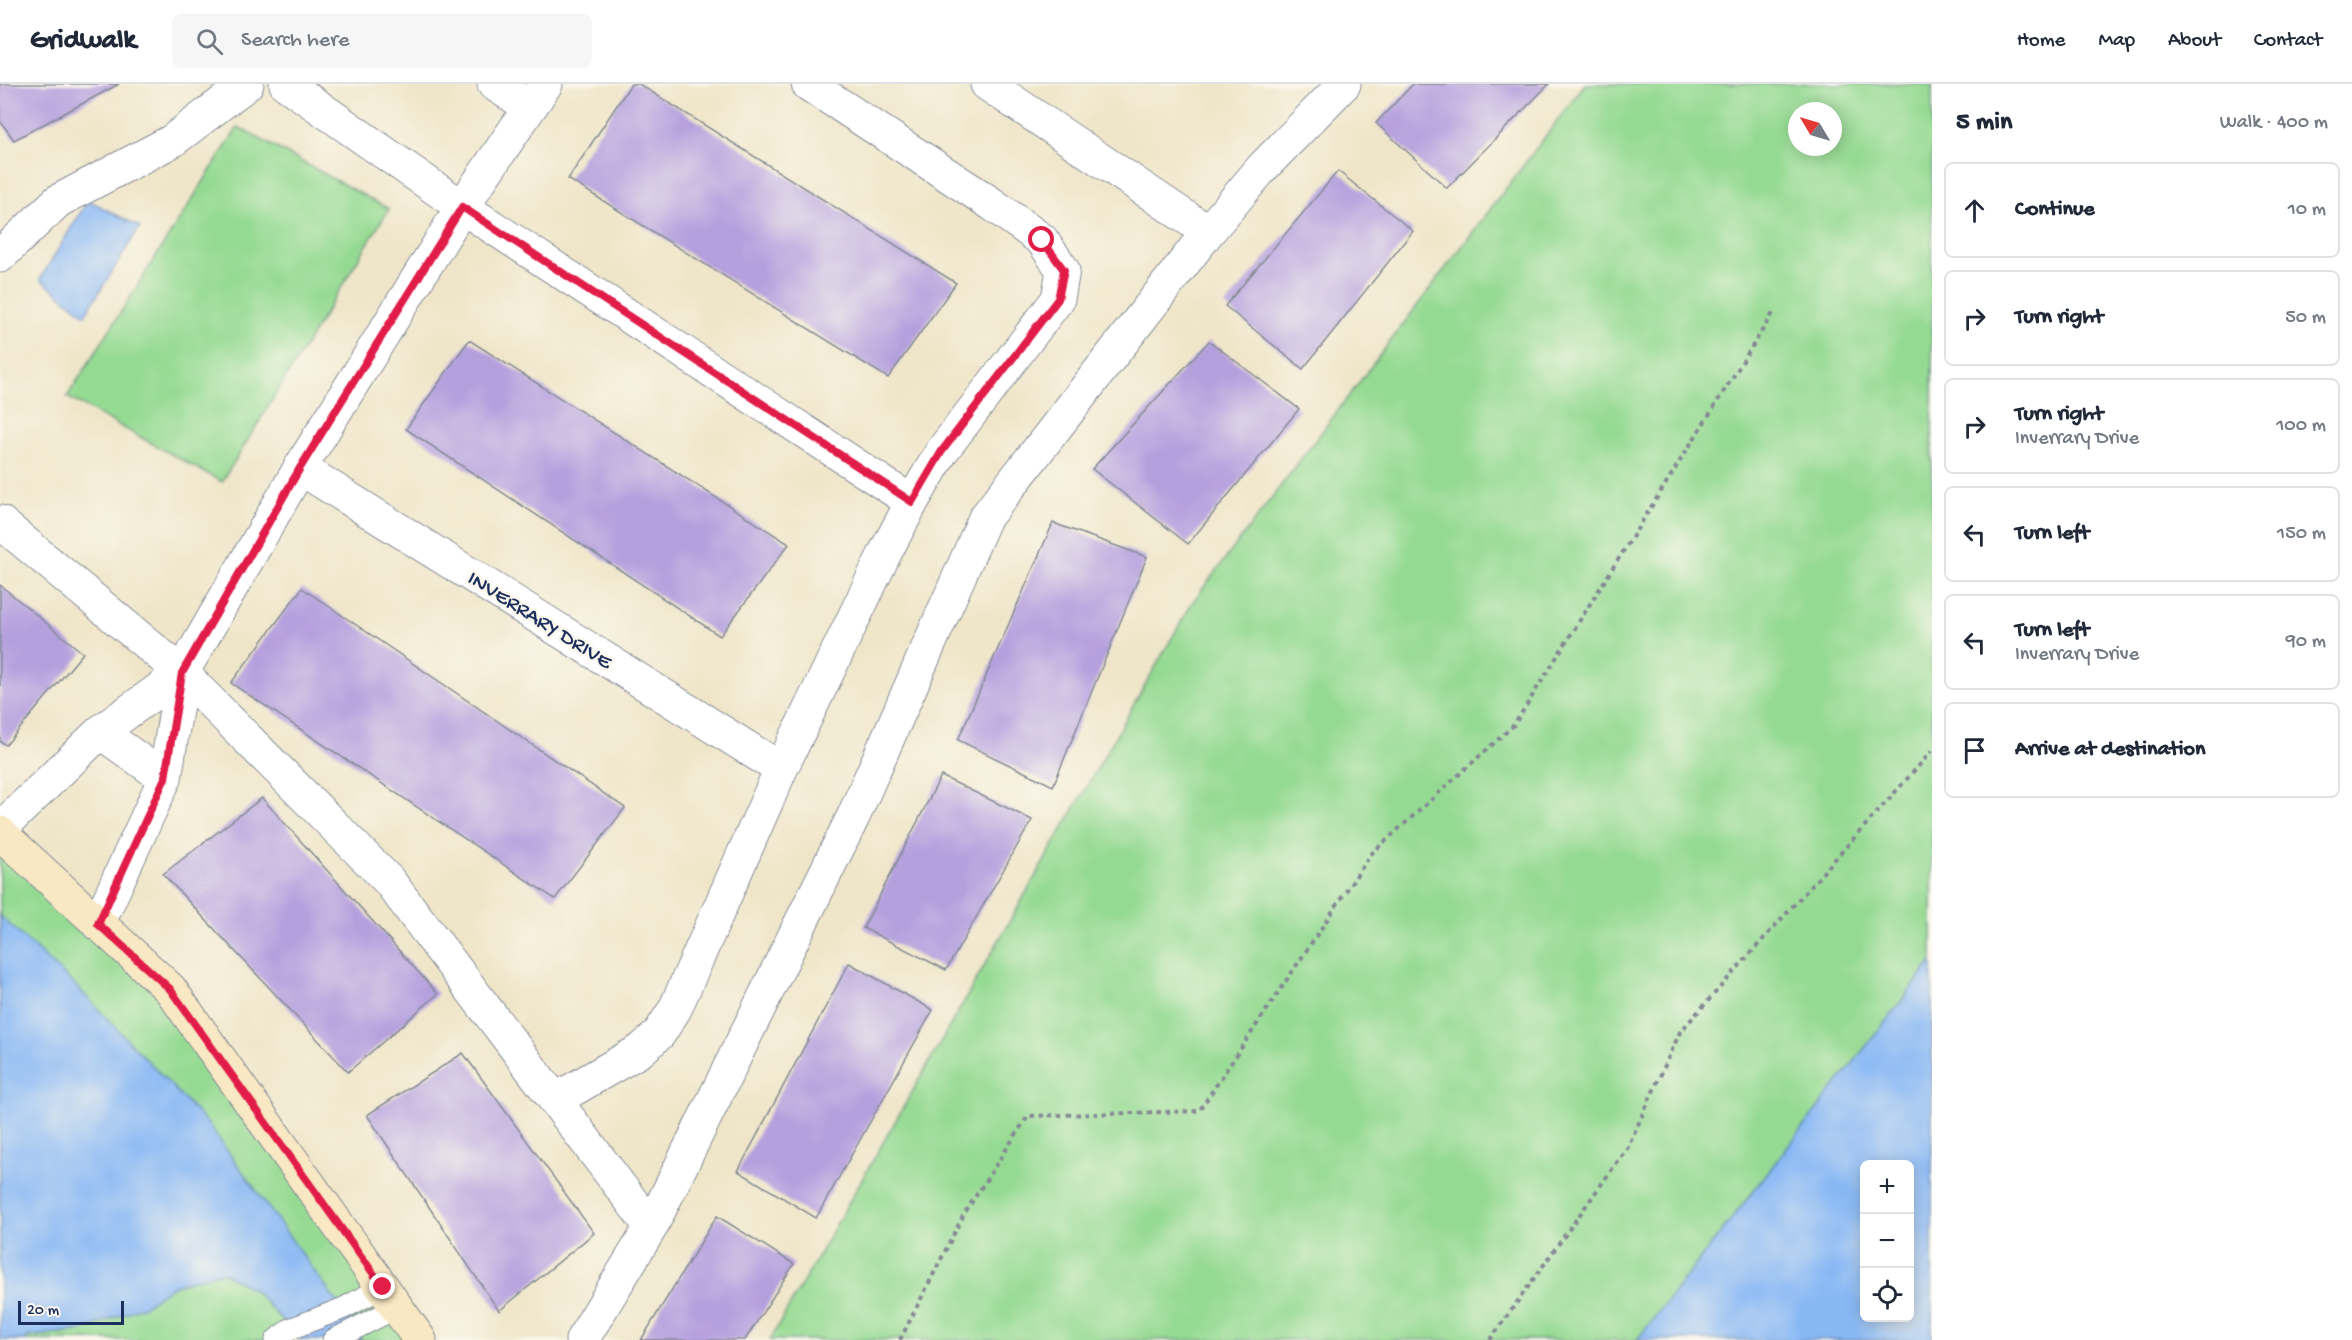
<!DOCTYPE html>
<meta charset="utf-8">
<style>
:root{--surface:#fff;--page:#f6f6f7;--text:#1f2937;--muted:#747a83;--line:#e0e1e3}
body{margin:0;font-family:"Gochi Hand",sans-serif;background:var(--page);color:var(--text)}
.controls{position:absolute;right:18px;bottom:18px;display:grid;overflow:hidden;border-radius:9px;box-shadow:0 3px 15px #0003}
.controls button{width:54px;height:54px;display:grid;place-items:center;padding:0;border:0;border-bottom:2px solid var(--line);background:var(--surface);color:var(--text);font:30px sans-serif}
.compass{position:absolute;left:1788px;top:18px;width:54px;height:54px;border-radius:50%;background:var(--surface);box-shadow:0 3px 15px #0003;rotate:308deg}
.scale{position:absolute;left:18px;bottom:15px;width:106px;box-sizing:border-box;padding-left:6px;border:3px solid #1b2f5e;border-top:0;font-size:16px;line-height:21px;white-space:nowrap;color:#1b2f5e;-webkit-text-stroke:4px #fbf7ec;paint-order:stroke}
.stop{position:absolute;width:18px;height:18px;margin:-14px;border:4px solid #e11d48;border-radius:50%;background:#fff}
.stop.end{background:#e11d48;border-color:#fff;box-shadow:0 2px 6px #0008}
.list{margin:0;padding:0;list-style:none}
h2{display:flex;justify-content:space-between;align-items:center;height:78px;margin:0;padding:0 24px;font-size:26px}
h2 small{font-size:20px;font-weight:400;color:var(--muted)}
.list li{display:grid;grid-template-columns:39px 1fr auto;gap:18px;align-items:center;box-sizing:border-box;height:96px;margin:0 12px 12px;padding:0 12px;border:2px solid var(--line);border-radius:9px}
.list b{display:block;font-size:22px;white-space:nowrap}
.list p{margin:0;font-size:20px;white-space:nowrap;color:var(--muted)}
.list em{font-size:20px;font-style:normal;color:var(--muted)}
.icon{flex:none;width:33px;height:33px;fill:none;stroke:currentColor;stroke-width:2;stroke-linecap:round;stroke-linejoin:round}
.map{position:relative;flex:none;width:1932px;height:1256px;overflow:hidden}
header{display:flex;align-items:center;gap:36px;box-sizing:border-box;height:84px;padding:0 30px;background:var(--surface);border-bottom:2px solid var(--line)}
header strong{font-size:28px}
nav{display:flex;gap:33px;margin-inline-start:auto;font-size:21px}
.search{width:420px;height:54px;background:var(--page);display:flex;align-items:center;gap:15px;box-sizing:border-box;padding:0 21px;border-radius:9px;color:var(--muted);font-size:22px}
main{display:flex}
aside{flex:1;background:var(--surface)}
.map>svg:first-child{display:block}
.green{fill:#95da93;stroke:#588478;stroke-width:1.5;fill-rule:evenodd}
.water{fill:#88b8f4;stroke:#5274a9;stroke-width:1.5;fill-rule:evenodd}
.building{fill:#b5a0de}
.lines{fill:none;stroke-linecap:round;stroke-linejoin:round}
.lane-casing{stroke:#858a94;stroke-width:23}
.street-casing{stroke:#858a94;stroke-width:35}
.secondary-casing{stroke:#858a94;stroke-width:35}
.path{stroke:#858a94;stroke-width:4;stroke-dasharray:4.5 4.5;stroke-linecap:butt}
.lane{stroke:#fff;stroke-width:21}
.street{stroke:#fff;stroke-width:33}
.secondary{stroke:#f8e8c3;stroke-width:33}
.route{stroke:#e11d48;stroke-width:8}
.labels{text-anchor:middle;stroke-width:5;stroke-linejoin:round;paint-order:stroke}
.street-label{font-size:22px;fill:#1b2f5e;stroke:#fbf7ec}
</style>
<header>
<strong>Gridwalk</strong>
<div class="search"><svg class="icon" aria-label="search" viewBox="0 0 24 24"><circle cx="10" cy="10" r="6"/><path d="M15 15l6 6"/></svg>Search here</div>
<nav><a>Home</a><a>Map</a><a>About</a><a>Contact</a></nav>
</header>
<main>
<div class="map">
<svg width="1932" height="1256" viewBox="0 0 1932 1256">
<rect width="100%" height="100%" fill="#fbf7ec"/>
<filter id="ink" filterUnits="userSpaceOnUse"><feTurbulence type="fractalNoise" baseFrequency=".0167" numOctaves="2"/><feDisplacementMap in="SourceGraphic" scale="12" xChannelSelector="R" yChannelSelector="G"/><feConvolveMatrix kernelMatrix="1 2 1 2 8 2 1 2 1" color-interpolation-filters="sRGB"/></filter>
<filter id="wash" filterUnits="userSpaceOnUse"><feTurbulence type="fractalNoise" baseFrequency=".008" numOctaves="4" result="noise"/><feDisplacementMap in="SourceGraphic" scale="24" xChannelSelector="R" yChannelSelector="G"/><feGaussianBlur stdDeviation="1.35" result="paint"/><feColorMatrix in="noise" values="0 0 0 0 0 0 0 0 0 0 0 0 0 0 0 0 0 1.4 0 .05"/><feComposite in="paint" operator="in"/></filter>
<g filter="url(#wash)">
<rect width="100%" height="100%" fill="#efe6c9"/>
<path class="green" d="M1585,0H1932V878L1637,1256H770L1192,519ZM1797,27H1833V63H1797Z
M238,43L389,125L222,398L67,313Z
M0,749L170,905L420,1256H329L0,865Z
M222,1187L254,1206L290,1245L276,1256H25L27,1253L82,1246L146,1221L174,1201Z"/>
<path class="water" d="M88,116L140,143L85,231L40,195Z
M0,832L75,901L208,1040L333,1213L344,1224L361,1256H301L254,1206L222,1188L174,1201L146,1221L82,1246L27,1253L25,1256H0Z
M1932,878V1256H1637ZM1910,1080V1234H1864V1080Z"/>
<g id="blocks">
<path class="building" d="M0,0H119L14,56L0,37Z
M631,0H639L956,199L888,294L568,95Z
M1413,0H1549L1447,104L1376,39Z
M1338,87L1413,147L1303,285L1225,222Z
M469,256L789,460L720,552L406,345Z
M1209,257L1299,325L1188,460L1092,385Z
M1053,439L1147,473L1053,702L958,656Z
M0,501L83,569L6,661L0,657Z
M302,504L625,724L555,815L231,599Z
M941,692L1032,736L946,886L863,844Z
M262,714L438,910L348,988L163,790Z
M849,879L933,926L816,1134L738,1087Z
M463,969L594,1149L499,1227L367,1031Z
M717,1132L794,1180L745,1256H641Z"/>
</g>
</g>
<g filter="url(#ink)">
<use href="#blocks" fill-opacity="0" stroke="#858a94" stroke-width="1.5"/>
<g class="lines">
<g class="lane-casing">
<path id="lane" d="M276,1256L290,1245L344,1224L383,1203
M333,1256L398,1223"/>
</g>
<g class="street-casing">
<path id="street" d="M286,0L462,123L912,418
M494,0L530,23
M1208,148L1262,84L1344,0
M0,172L58,117L172,57L247,0
M300,384L781,685
M0,438L182,589L389,797L651,1143L854,731L985,434L1208,148L987,0
M100,648L165,694
M0,745L100,648L182,589
M98,840L165,694L182,589L300,384L462,123L546,0
M555,1016L641,966L659,950L675,925L781,685L885,469L912,418L942,367L1058,215L1063,186L1042,156L992,120L808,0
M582,1256L651,1143"/>
</g>
<g class="secondary-casing">
<path id="secondary" d="M0,749L170,905L420,1256"/>
</g>
<path class="path" d="M900,1256L964,1130L1028,1032L1199,1027L1371,770L1514,641L1775,226
M1490,1256L1628,1063L1680,948L1932,667"/>
<use href="#lane" class="lane"/>
<use href="#street" class="street"/>
<use href="#secondary" class="secondary"/>
</g>
</g>
<g class="lines" filter="url(#ink)">
<path class="route" d="M383,1203L170,905L98,840L165,694L182,589L300,384L462,123L912,418L942,367L1058,215L1064,186L1042,156"/>
</g>
<g class="labels">
<g class="street-label">
<text transform="translate(541 534) rotate(32)" y="8">INVERRARY DRIVE</text>
</g>
</g>
</svg>
<div class="controls">
<button>+</button>
<button>−</button>
<button><svg class="icon" aria-label="locate" viewBox="0 0 24 24"><circle cx="12" cy="12" r="6"/><path d="M12 2v4M12 18v4M2 12h4M18 12h4"/></svg></button>
</div>
<svg class="compass" viewBox="-18 -18 36 36"><path d="M0-13l5 13h-10z" fill="#e53935"/><path d="M0 13l5-13h-10z" fill="#747a83"/></svg>
<div class="scale">20 m</div>
<div class="stop" style="left:1042px;top:156px"></div>
<div class="stop end" style="left:383px;top:1203px"></div>
</div>
<aside>
<h2>5 min<small>Walk · 400 m</small></h2>
<ul class="list">
<li><svg class="icon" aria-label="ahead" viewBox="0 0 24 24"><path d="M12 20V5M6 11l6-6 6 6"/></svg><div><b>Continue</b></div><em>10 m</em></li>
<li><svg class="icon" aria-label="right" viewBox="0 0 24 24"><path d="M7 20v-9h11M14 6l5 5-5 5"/></svg><div><b>Turn right</b></div><em>50 m</em></li>
<li><svg class="icon" aria-label="right" viewBox="0 0 24 24"><path d="M7 20v-9h11M14 6l5 5-5 5"/></svg><div><b>Turn right</b><p>Inverrary Drive</p></div><em>100 m</em></li>
<li><svg class="icon" aria-label="left" viewBox="0 0 24 24"><path d="M17 20v-9H6M10 6l-5 5 5 5"/></svg><div><b>Turn left</b></div><em>150 m</em></li>
<li><svg class="icon" aria-label="left" viewBox="0 0 24 24"><path d="M17 20v-9H6M10 6l-5 5 5 5"/></svg><div><b>Turn left</b><p>Inverrary Drive</p></div><em>90 m</em></li>
<li><svg class="icon" aria-label="arrive" viewBox="0 0 24 24"><path d="M6 21V4h12l-3 4 3 4H6"/></svg><div><b>Arrive at destination</b></div></li>
</ul>
</aside>
</main>
